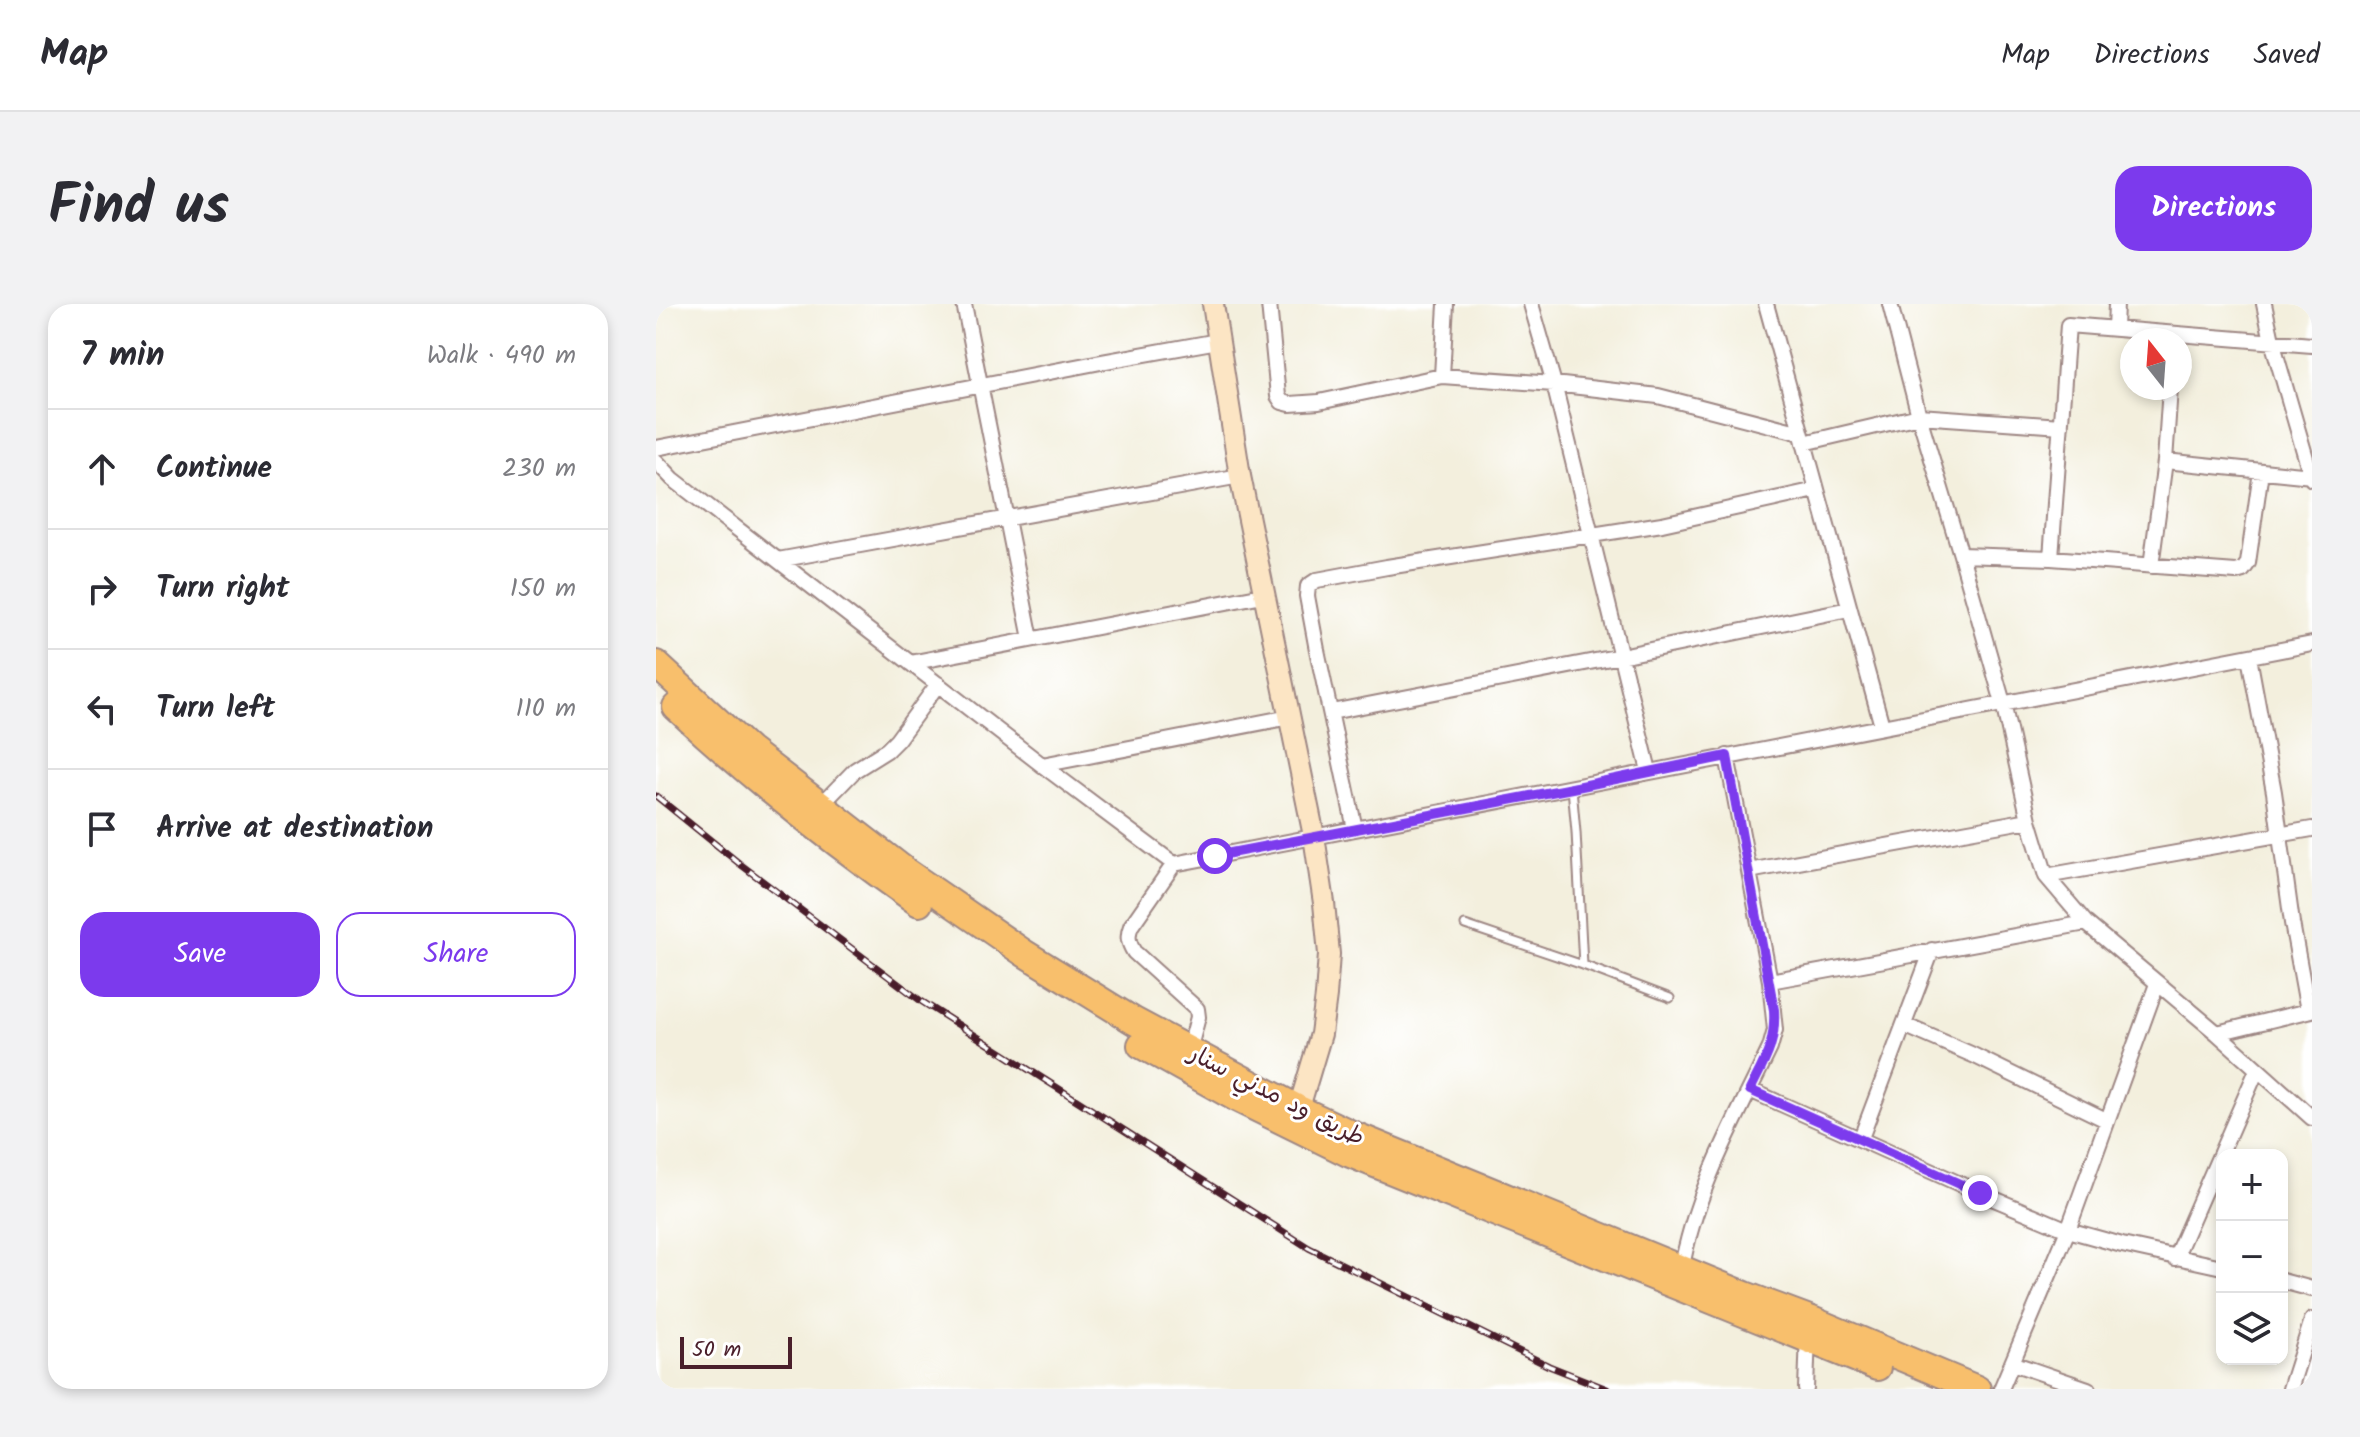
<!DOCTYPE html>
<meta charset="utf-8">
<style>
:root{--surface:#fff;--page:#f2f2f3;--text:#2b2b33;--muted:#7c7c81;--line:#e1e1e2;--accent:#7c3aed}
body{margin:0;font-family:Kalam,"Playpen Sans Arabic",sans-serif;background:var(--page);color:var(--text)}
.controls{position:absolute;right:24px;bottom:24px;display:grid;overflow:hidden;border-radius:16px;box-shadow:0 4px 12px #0003}
.controls button{width:72px;height:72px;display:grid;place-items:center;padding:0;border:0;border-bottom:2px solid var(--line);background:var(--surface);color:var(--text);font:40px sans-serif}
.compass{position:absolute;left:1464px;top:24px;width:72px;height:72px;border-radius:50%;background:var(--surface);box-shadow:0 4px 12px #0003;rotate:343deg}
.scale{position:absolute;left:24px;bottom:20px;width:112px;box-sizing:border-box;padding-left:8px;border:4px solid #4a1f2b;border-top:0;font-size:22px;line-height:28px;white-space:nowrap;color:#4a1f2b;-webkit-text-stroke:6px #fff;paint-order:stroke}
.stop{position:absolute;width:24px;height:24px;margin:-18px;border:6px solid #7c3aed;border-radius:50%;background:#fff}
.stop.end{background:#7c3aed;border-color:#fff;box-shadow:0 2px 8px #0008}
.list{margin:0;padding:0;list-style:none}
h2{display:flex;justify-content:space-between;align-items:center;height:104px;margin:0;padding:0 32px;font-size:34px}
h2 small{font-size:26px;font-weight:400;color:var(--muted)}
.list li{display:grid;grid-template-columns:52px 1fr auto;gap:24px;align-items:center;box-sizing:border-box;height:120px;padding:0 32px;border-top:2px solid var(--line)}
.list b{display:block;font-size:30px;white-space:nowrap}
.list em{font-size:26px;font-style:normal;color:var(--muted)}
.actions{display:flex;gap:16px;padding:24px 32px}
.actions a{flex:1;padding:18px 0;border:2px solid var(--accent);border-radius:24px;text-align:center;font-size:28px;color:var(--accent)}
.actions .main{background:var(--accent);color:#fff}
.icon{flex:none;width:44px;height:44px;fill:none;stroke:currentColor;stroke-width:2;stroke-linecap:round;stroke-linejoin:round}
.map{position:relative;flex:none;width:1656px;height:1085px;overflow:hidden;border-radius:24px}
header{display:flex;align-items:center;gap:48px;box-sizing:border-box;height:112px;padding:0 40px;background:var(--surface);border-bottom:2px solid var(--line)}
header strong{font-size:38px}
nav{display:flex;gap:44px;margin-inline-start:auto;font-size:28px}
.intro{display:flex;align-items:center;justify-content:space-between;box-sizing:border-box;height:192px;padding:0 48px}
h1{margin:0;font-size:56px}
.button{padding:20px 36px;border-radius:24px;background:var(--accent);color:#fff;font-size:28px;font-weight:700}
main{display:flex;gap:48px;padding:0 48px}
aside{flex:1;background:var(--surface);border-radius:24px;box-shadow:0 4px 12px #0003}
.map>svg:first-child{display:block}
.lines{fill:none;stroke-linecap:round;stroke-linejoin:round}
.lane-casing{stroke:#9e8784;stroke-width:11}
.street-casing{stroke:#9e8784;stroke-width:18}
.secondary-casing{stroke:#9e8784;stroke-width:24}
.highway-casing{stroke:#9e8784;stroke-width:30}
.lane{stroke:#fff;stroke-width:7}
.street{stroke:#fff;stroke-width:14}
.secondary{stroke:#fce5c4;stroke-width:20}
.highway{stroke:#f8bf6c;stroke-width:26}
.rail-casing{stroke:#4a1f2b;stroke-width:7}
.rail{stroke:#fff;stroke-width:4;stroke-dasharray:12;stroke-linecap:butt}
.route{stroke:#7c3aed;stroke-width:10}
.labels{text-anchor:middle;stroke-width:6;stroke-linejoin:round;paint-order:stroke}
.street-label{font-size:24px;fill:#4a1f2b;stroke:#fff}
</style>
<header>
<strong>Map</strong>
<nav><a>Map</a><a>Directions</a><a>Saved</a></nav>
</header>
<div class="intro"><h1>Find us</h1><a class="button">Directions</a></div>
<main>
<aside>
<h2>7 min<small>Walk · 490 m</small></h2>
<ul class="list">
<li><svg class="icon" aria-label="ahead" viewBox="0 0 24 24"><path d="M12 20V5M6 11l6-6 6 6"/></svg><div><b>Continue</b></div><em>230 m</em></li>
<li><svg class="icon" aria-label="right" viewBox="0 0 24 24"><path d="M7 20v-9h11M14 6l5 5-5 5"/></svg><div><b>Turn right</b></div><em>150 m</em></li>
<li><svg class="icon" aria-label="left" viewBox="0 0 24 24"><path d="M17 20v-9H6M10 6l-5 5 5 5"/></svg><div><b>Turn left</b></div><em>110 m</em></li>
<li><svg class="icon" aria-label="arrive" viewBox="0 0 24 24"><path d="M6 21V4h12l-3 4 3 4H6"/></svg><div><b>Arrive at destination</b></div></li>
</ul>
<div class="actions"><a class="main">Save</a><a>Share</a></div>
</aside>
<div class="map">
<svg width="1656" height="1085" viewBox="0 0 1656 1085">
<rect width="100%" height="100%" fill="#fff"/>
<filter id="ink" filterUnits="userSpaceOnUse"><feTurbulence type="fractalNoise" baseFrequency=".0125" numOctaves="2"/><feDisplacementMap in="SourceGraphic" scale="16" xChannelSelector="R" yChannelSelector="G"/><feConvolveMatrix kernelMatrix="1 2 1 2 8 2 1 2 1" color-interpolation-filters="sRGB"/></filter>
<filter id="wash" filterUnits="userSpaceOnUse"><feTurbulence type="fractalNoise" baseFrequency=".006" numOctaves="4" result="noise"/><feDisplacementMap in="SourceGraphic" scale="32" xChannelSelector="R" yChannelSelector="G"/><feGaussianBlur stdDeviation="1.8" result="paint"/><feColorMatrix in="noise" values="0 0 0 0 0 0 0 0 0 0 0 0 0 0 0 0 0 1.4 0 .05"/><feComposite in="paint" operator="in"/></filter>
<g filter="url(#wash)">
<rect width="100%" height="100%" fill="#f3efdd"/>
</g>
<g filter="url(#ink)">
<g class="lines">
<g class="lane-casing">
<path id="lane" d="M916,484L920,528L927,661
M809,621L927,661L1014,694"/>
</g>
<g class="street-casing">
<path id="street" d="M308,0L375,335
M613,0L622,92L626,98L634,100L663,98L786,72L898,80L1002,92L1145,129
M875,0L898,80L993,467
M1110,0L1226,422
M1234,0L1263,112L1305,251L1347,399L1373,516L1390,572L1430,619L1561,729L1656,814
M1608,0L1616,37L1656,175
M1459,24L1460,0
M786,72L790,0
M1148,139L1263,112L1405,122
M0,144L445,58L562,37
M0,157L17,175L386,461L518,560
M1509,157L1656,172
M1305,251L1395,254L1580,268L1587,266L1592,259L1605,167
M1395,254L1412,21L1656,41
M122,256L584,172
M1495,262L1509,157L1514,84
M1593,353L1618,488L1636,619L1652,707
M254,359L607,291
M675,408L965,352L1193,305
M386,461L634,413
M165,501L199,466L231,446L241,436L282,380
M699,525L661,346L651,292L652,282L661,276L731,263L1006,220L1160,186
M1093,567L1373,516
M1390,572L1656,525
M1114,677L1430,619
M1248,721L1317,751L1450,816
M1561,729L1656,706
M533,747L542,713L541,705L478,648C472,638 471,632 475,622L518,560L1656,340
M1094,786L1324,889L1412,926L1466,941L1566,963
M1205,834L1276,646
M1519,954L1601,766
M1025,968C1039,887 1079,817 1114,744L1119,726L1114,677L1071,452
M1626,977L1656,985
M1356,1059L1432,1085
M1150,1085L1152,1030
M1345,1085L1412,926L1501,680
M1634,1085L1656,1016"/>
</g>
<g class="secondary-casing">
<path id="secondary" d="M557,0L584,172L658,532L668,599L673,650L670,692L665,730L639,817"/>
</g>
<g class="highway-casing">
<path id="highway" d="M0,360L93,446L252,569L368,649L478,717L643,805L698,831L1089,991L1156,1016L1321,1085
M20,403C96,475 178,539 263,599
M485,741L580,794L692,849L1221,1063"/>
</g>
<use href="#lane" class="lane"/>
<use href="#street" class="street"/>
<use href="#secondary" class="secondary"/>
<use href="#highway" class="highway"/>
<g class="rail-casing">
<path id="rail" d="M0,492L84,560L265,697L653,944L893,1062L951,1085"/>
</g>
<use href="#rail" class="rail"/>
</g>
</g>
<g class="lines" filter="url(#ink)">
<path class="route" d="M559,552L916,484L1071,452L1118,706C1120,740 1109,756 1094,786L1324,889"/>
</g>
<g class="labels">
<g class="street-label">
<text transform="translate(621 791) rotate(27)" y="8">طريق ود مدني سنار</text>
</g>
</g>
</svg>
<div class="controls">
<button>+</button>
<button>−</button>
<button><svg class="icon" aria-label="layers" viewBox="0 0 24 24"><path d="M12 4l9 5-9 5-9-5zM3 14l9 5 9-5"/></svg></button>
</div>
<svg class="compass" viewBox="-18 -18 36 36"><path d="M0-13l5 13h-10z" fill="#e53935"/><path d="M0 13l5-13h-10z" fill="#7c7c81"/></svg>
<div class="scale">50 m</div>
<div class="stop" style="left:559px;top:552px"></div>
<div class="stop end" style="left:1324px;top:889px"></div>
</div>
</main>
